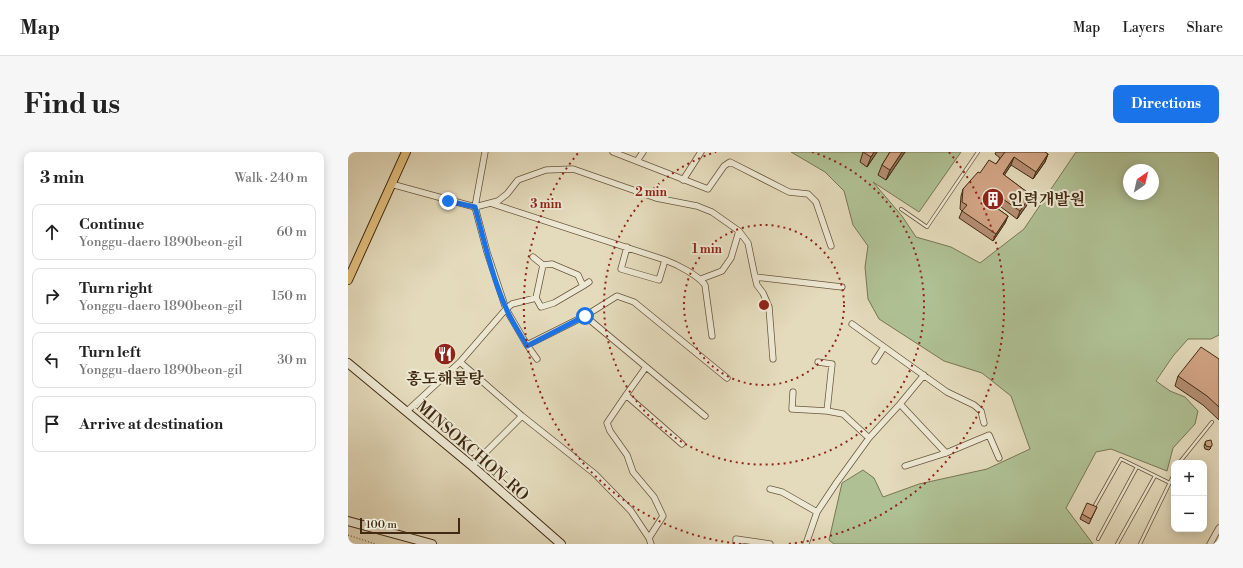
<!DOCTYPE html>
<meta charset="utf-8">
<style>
:root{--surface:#fff;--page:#f6f6f6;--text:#222;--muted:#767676;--line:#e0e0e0;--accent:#1a73e8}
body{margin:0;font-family:"Libre Bodoni","Noto Serif KR",serif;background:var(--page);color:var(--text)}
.controls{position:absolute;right:12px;bottom:12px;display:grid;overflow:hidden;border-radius:8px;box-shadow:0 2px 10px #0003}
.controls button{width:36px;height:36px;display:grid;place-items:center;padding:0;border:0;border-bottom:1px solid var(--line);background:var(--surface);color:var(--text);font:20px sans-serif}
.compass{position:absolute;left:775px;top:12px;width:36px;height:36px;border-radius:50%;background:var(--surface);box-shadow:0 2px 10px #0003;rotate:34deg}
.scale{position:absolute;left:12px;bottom:10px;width:100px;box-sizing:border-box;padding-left:4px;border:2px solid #422a12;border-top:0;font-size:11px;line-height:14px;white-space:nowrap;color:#422a12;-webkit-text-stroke:3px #ede8d3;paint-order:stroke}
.stop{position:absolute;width:12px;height:12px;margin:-9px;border:3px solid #1a73e8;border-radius:50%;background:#fff}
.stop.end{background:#1a73e8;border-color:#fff;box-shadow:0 1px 4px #0008}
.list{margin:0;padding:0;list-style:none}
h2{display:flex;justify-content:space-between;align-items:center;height:52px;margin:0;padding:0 16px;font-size:17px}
h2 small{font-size:13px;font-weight:400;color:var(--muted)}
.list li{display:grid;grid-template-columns:26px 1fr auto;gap:12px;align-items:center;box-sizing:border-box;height:56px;margin:0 8px 8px;padding:0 8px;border:1px solid var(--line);border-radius:8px}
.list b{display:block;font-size:15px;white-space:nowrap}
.list p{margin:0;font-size:13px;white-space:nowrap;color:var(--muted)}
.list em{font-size:13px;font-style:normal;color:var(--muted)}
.icon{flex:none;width:22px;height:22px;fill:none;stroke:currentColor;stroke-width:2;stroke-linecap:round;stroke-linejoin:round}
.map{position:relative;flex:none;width:871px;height:392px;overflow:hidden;border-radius:8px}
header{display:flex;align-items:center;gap:24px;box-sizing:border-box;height:56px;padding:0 20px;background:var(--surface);border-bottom:1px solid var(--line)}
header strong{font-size:19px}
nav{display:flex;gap:22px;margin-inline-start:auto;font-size:14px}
.intro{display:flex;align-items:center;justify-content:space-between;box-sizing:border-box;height:96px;padding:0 24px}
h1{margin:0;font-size:28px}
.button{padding:10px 18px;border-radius:8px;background:var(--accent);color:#fff;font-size:14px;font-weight:700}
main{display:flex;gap:24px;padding:0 24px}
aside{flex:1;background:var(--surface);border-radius:8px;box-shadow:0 2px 10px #0003}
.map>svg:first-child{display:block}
.green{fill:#afc194;stroke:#787653;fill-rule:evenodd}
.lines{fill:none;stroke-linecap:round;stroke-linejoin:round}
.lane-casing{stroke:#6a563c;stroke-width:4}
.street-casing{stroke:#6a563c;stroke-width:7}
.secondary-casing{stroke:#422a12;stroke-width:10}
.primary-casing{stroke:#422a12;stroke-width:10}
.path{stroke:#422a12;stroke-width:1;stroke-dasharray:1 2;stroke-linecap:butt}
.lane{stroke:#ede8d3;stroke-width:2.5}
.street{stroke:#ede8d3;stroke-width:5.5}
.secondary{stroke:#ede8d3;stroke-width:8}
.primary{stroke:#e2be7e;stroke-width:8}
.wall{fill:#b48d72;stroke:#422a12}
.shaded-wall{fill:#92735d;stroke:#422a12}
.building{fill:#d1a485;stroke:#422a12}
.route{stroke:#1a73e8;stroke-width:5}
.ring{fill:none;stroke:#8f2418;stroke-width:2;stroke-dasharray:2 4}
.labels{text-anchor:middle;stroke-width:4;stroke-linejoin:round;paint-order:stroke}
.poi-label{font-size:16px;font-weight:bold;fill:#422a12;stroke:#ede8d3;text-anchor:start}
.street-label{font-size:16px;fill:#422a12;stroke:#ede8d3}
.centre{fill:#8f2418;stroke:#ede8d3;stroke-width:2}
.ring-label{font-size:12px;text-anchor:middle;font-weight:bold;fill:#8f2418;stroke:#ede8d3;stroke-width:4;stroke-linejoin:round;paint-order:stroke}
</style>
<header>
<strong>Map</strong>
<nav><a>Map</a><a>Layers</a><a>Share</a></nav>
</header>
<div class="intro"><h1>Find us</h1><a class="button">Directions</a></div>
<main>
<aside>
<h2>3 min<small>Walk · 240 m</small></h2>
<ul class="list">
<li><svg class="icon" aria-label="ahead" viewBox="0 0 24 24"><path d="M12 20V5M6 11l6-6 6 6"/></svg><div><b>Continue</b><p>Yonggu-daero 1890beon-gil</p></div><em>60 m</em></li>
<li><svg class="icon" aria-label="right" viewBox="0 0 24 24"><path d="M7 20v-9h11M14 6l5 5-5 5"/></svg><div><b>Turn right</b><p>Yonggu-daero 1890beon-gil</p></div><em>150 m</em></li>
<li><svg class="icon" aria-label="left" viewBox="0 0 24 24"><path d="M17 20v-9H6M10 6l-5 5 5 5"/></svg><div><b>Turn left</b><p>Yonggu-daero 1890beon-gil</p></div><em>30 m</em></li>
<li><svg class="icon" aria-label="arrive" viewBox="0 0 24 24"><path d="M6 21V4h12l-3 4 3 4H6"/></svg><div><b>Arrive at destination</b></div></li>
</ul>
</aside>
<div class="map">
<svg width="871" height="392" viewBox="0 0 871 392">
<rect width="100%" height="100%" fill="#e4dbbc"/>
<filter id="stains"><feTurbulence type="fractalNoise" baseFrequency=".005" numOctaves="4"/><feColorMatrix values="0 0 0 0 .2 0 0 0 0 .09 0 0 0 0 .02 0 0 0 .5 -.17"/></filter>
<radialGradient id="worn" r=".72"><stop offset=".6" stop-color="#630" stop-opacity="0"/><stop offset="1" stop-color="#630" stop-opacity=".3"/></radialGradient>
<path class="green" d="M443,0H613L571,60L525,30L554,64L568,85L603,95L632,111L676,77L728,0H871V183L863,187H840L825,204L808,229L822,239L837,245L850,259L847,272L825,296L819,319L763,297L748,300L718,356L745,392H486L481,388L494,331L515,318L526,326L535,345L571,332L639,317L682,297L663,244L634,221L596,209L531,167L520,147L517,115L520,94L505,73L496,39L477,20ZM781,18H805V42H781Z"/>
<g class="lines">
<g class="lane-casing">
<path id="lane" d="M553,57L579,75L630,0
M831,311L864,270
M746,355L773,307L822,331
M750,387L789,315
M769,392L807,324
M792,392L826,322"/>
</g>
<g class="street-casing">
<path id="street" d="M137,0L127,55L139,100L158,157L164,152L188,146L195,113L204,112L230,123L235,134L206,151L193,155L188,146
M265,0L360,37L376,14L382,10L441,40L460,42L468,50L483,94
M289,9L295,0
M335,28L353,0
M43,32L127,55L150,49L159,42L170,28L198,18L225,17L308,46L349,54L364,60L391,79L400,91L407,125L494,135
M142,51L317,108L311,128L273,117L279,95
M185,105L195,113
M317,108C328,112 350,123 357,133L364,184
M407,125L409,133L415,141L421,155L425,207
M353,127L374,119L383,106L391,79
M235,134L241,130
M237,164L269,144L286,150L379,226
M504,172L599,240L626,253L633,259L636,271
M179,193L189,207
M527,209L536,195
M112,210L158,157L179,193L237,164L357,264
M470,210L484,212L479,259
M445,240L444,257L479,259L495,262L521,286
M278,243L298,215
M552,252L598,301
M59,259L112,210L174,264L247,322L283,359L301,386L303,392
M124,314L174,264
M557,314L598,301L641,283L651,306
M422,337L434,340L469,360
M301,386L315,364L306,345L285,320L279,303L262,279L259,271L278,243L334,292
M388,392V387L422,392
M458,392L469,360L489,330L521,286L552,252L576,223
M862,392L871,376"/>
</g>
<g class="secondary-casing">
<path id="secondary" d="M0,211L124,314L213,392
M0,369L84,392"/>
</g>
<g class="primary-casing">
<path id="primary" d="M0,128L58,0"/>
</g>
<path class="path" d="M0,383L27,392"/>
<use href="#lane" class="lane"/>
<use href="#street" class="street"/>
<use href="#secondary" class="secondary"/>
<use href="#primary" class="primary"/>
</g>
<path class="wall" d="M515,0H529L519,15L512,10Z
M542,0H557L538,28L530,23L534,13Z
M648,0H697L700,2L697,10L685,27L663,13L656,23L683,43L681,50L669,67L649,52L647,55L660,64L657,71L645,89L611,66L614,59L612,57L613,44L615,37L632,21L648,12L652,6L647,2Z
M871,207V268L855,253L827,234L830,224Z
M858,289L863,296L861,298L857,297L856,294Z
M749,355L741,372L732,367L734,362Z"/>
<path class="shaded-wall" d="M526,0H529L519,15L523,5Z
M554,0H557L538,28L542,18Z
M700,2L697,10L685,27L688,20Z
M666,5L663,13L652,30L655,22Z
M683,43L681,50L669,67L672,59Z
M652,45L649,52L643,61L646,54Z
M660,64L657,71L645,89L648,82Z"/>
<path class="building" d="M515,0H526L523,5Z
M542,0H554L542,18L534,13Z
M657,0H697L700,2L688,20L666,5L655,22L683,43L672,59L652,45L646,54L660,64L648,82L614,59L619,53L614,50L615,37L630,20L632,21L641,8L648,12Z
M853,195L871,207V255L859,244L830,224Z
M863,288L864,292V294L862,295L858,294L857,291L858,289Z
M739,351L749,355L743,367L734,362Z"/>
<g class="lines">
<path class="route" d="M100,49L127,55C136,88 144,125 158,156C163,169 172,181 179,194L237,164"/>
</g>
<g class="ring">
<circle cx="416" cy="153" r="80"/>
<path d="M464 0A160 160 0 1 1 368 0"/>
<path d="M393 392A240 240 0 0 1 231 0M601 0A240 240 0 0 1 439 392"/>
</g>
<defs>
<g id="building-disc" transform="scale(1.15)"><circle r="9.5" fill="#8f2418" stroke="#ede8d3"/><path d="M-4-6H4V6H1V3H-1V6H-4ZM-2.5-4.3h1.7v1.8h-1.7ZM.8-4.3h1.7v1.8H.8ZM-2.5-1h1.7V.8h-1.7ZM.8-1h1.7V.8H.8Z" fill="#fff"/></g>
<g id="restaurant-disc" transform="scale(1.15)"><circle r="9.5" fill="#8f2418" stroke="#ede8d3"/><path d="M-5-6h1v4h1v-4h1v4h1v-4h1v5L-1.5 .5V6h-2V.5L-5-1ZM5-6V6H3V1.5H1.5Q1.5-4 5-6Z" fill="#fff"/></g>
</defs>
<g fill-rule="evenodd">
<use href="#building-disc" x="645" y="47"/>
<use href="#restaurant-disc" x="97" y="202"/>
</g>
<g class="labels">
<g class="poi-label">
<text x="660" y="53">인력개발원</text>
<text x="97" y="232" text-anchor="middle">홍도해물탕</text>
</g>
<g class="street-label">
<text transform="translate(125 298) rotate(41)" y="6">MINSOKCHON-RO</text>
</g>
</g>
<circle cx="416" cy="153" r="6" class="centre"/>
<g class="ring-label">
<text x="303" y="44">2 min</text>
<text x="198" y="56">3 min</text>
<text x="359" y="101">1 min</text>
</g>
<rect width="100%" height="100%" filter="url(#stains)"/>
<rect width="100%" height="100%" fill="url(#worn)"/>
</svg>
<div class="controls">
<button>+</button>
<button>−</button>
</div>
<svg class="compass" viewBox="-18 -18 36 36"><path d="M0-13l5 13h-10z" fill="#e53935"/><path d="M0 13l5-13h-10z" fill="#767676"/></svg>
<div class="scale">100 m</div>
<div class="stop" style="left:237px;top:164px"></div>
<div class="stop end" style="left:100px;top:49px"></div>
</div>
</main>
